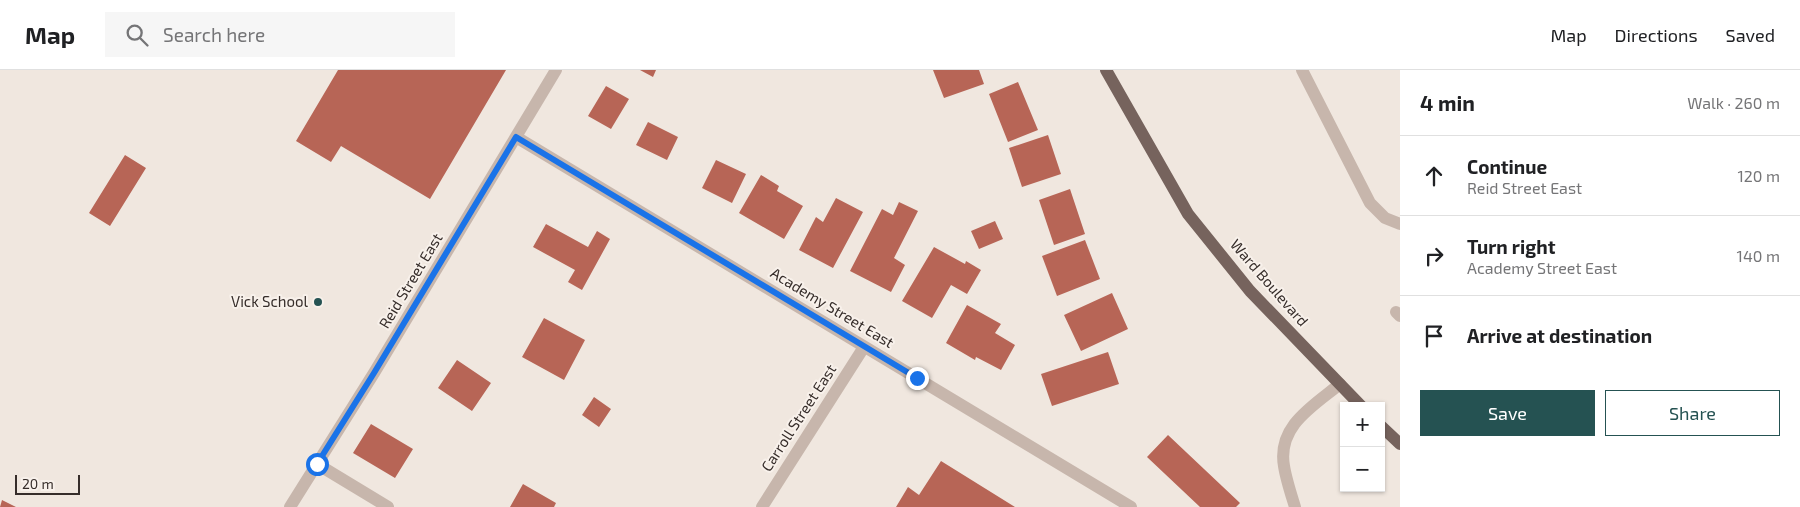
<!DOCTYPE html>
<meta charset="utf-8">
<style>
:root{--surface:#fff;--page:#f6f6f6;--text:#202124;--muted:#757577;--line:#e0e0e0;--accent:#255252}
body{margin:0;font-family:"Exo 2",sans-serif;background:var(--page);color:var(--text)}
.controls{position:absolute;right:15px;bottom:15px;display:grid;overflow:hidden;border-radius:0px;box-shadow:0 1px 4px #0004}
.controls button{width:45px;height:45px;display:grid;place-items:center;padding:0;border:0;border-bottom:1px solid var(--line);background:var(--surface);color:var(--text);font:25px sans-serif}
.scale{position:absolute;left:15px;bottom:12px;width:65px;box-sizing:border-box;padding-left:5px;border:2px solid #362d2a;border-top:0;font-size:14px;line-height:18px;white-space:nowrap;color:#362d2a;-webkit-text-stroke:4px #f8f1eb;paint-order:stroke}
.stop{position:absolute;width:15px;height:15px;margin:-11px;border:4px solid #1a73e8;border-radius:50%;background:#fff}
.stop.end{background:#1a73e8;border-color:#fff;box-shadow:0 1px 5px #0008}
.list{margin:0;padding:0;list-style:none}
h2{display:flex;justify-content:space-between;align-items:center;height:65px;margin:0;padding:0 20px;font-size:21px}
h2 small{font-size:16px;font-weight:400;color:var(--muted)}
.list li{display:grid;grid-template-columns:32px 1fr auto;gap:15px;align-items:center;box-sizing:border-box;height:80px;padding:0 20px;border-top:1px solid var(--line)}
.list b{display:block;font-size:19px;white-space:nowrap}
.list p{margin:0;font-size:16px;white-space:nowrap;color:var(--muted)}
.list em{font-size:16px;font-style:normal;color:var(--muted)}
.actions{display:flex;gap:10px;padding:15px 20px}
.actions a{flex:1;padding:11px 0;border:1px solid var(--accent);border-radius:0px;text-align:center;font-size:18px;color:var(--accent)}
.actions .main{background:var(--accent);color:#fff}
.icon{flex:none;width:28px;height:28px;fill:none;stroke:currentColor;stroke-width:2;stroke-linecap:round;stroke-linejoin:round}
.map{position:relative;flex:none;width:1400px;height:437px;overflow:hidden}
header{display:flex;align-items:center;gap:30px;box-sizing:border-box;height:70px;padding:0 25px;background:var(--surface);border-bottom:1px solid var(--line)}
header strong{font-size:24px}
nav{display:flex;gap:28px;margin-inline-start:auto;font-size:18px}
.search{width:350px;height:45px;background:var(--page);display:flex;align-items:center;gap:12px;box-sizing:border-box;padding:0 18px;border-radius:0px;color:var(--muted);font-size:19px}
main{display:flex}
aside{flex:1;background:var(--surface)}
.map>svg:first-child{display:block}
.building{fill:#b76556}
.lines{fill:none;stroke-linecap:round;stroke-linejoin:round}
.minor{stroke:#c7b6ac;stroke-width:12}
.major{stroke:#76635d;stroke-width:12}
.route{stroke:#1a73e8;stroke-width:6}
.poi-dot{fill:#255252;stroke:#f8f1eb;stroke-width:2}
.labels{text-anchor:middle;stroke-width:4;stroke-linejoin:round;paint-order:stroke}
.street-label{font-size:15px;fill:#362d2a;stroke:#f8f1eb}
.poi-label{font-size:15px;fill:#362d2a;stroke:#f8f1eb;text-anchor:end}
</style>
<header>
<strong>Map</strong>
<div class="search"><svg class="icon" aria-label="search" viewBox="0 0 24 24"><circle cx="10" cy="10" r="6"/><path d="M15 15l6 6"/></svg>Search here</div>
<nav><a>Map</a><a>Directions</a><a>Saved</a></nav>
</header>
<main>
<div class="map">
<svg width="1400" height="437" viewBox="0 0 1400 437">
<rect width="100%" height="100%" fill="#f0e7df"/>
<path class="building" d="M338,0H506L430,129L341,76L331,92L296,71Z
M640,0H656L653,7Z
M933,0H979L984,14L944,28Z
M1018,12L1038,60L1008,72L989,24Z
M606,16L629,29L611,59L588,46Z
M648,52L678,67L667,90L636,75Z
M1048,65L1061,104L1022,117L1009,78Z
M125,85L146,98L110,156L89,143Z
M716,90L746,104L732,133L702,118Z
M761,105L779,116L777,121L803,136L784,169L739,143Z
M1070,119L1085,164L1054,175L1039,130Z
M836,128L863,142L833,198L799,180L816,147L823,152Z
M899,132L918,141L894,188L905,195L891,222L850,201L882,139L893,145Z
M995,151L1003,169L979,179L971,161Z
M546,154L588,177L597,161L610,169L582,220L568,212L575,200L533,177Z
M1085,170L1100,209L1057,226L1042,186Z
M934,177L965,194L966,191L981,200L967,224L951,215L932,248L902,231Z
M1112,223L1128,259L1081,281L1064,245Z
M967,235L1001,254L995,263L1015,275L1001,300L976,287L975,290L946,273Z
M544,248L585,270L564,310L522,287Z
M1108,282L1119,314L1052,336L1041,304Z
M457,290L491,313L472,341L438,318Z
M594,327L611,339L599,357L582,345Z
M371,354L413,379L395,408L353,383Z
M1168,365L1240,433L1236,437H1200L1147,387Z
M941,391L1015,437H896L908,417L919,425Z
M523,414L556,433L554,437H510Z
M2,430L16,437H0Z"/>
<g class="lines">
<path class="minor" d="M1302,0L1370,133L1385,148L1400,154
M516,67L1131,437
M1396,242L1400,246
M317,394L388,437
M290,437L374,303L556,0
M762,437L864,277
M1295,437C1291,424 1286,409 1284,396C1277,356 1313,336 1340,314"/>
<path class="major" d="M1106,0L1188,144L1250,221L1361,336
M1381,356L1400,374"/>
</g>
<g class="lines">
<path class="route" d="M317,394L374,303L516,67L917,308"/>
</g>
<circle class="poi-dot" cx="318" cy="232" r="5"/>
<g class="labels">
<g class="street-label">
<text transform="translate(411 211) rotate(-59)" y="5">Reid Street East</text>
<text transform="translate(1269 213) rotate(49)" y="5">Ward Boulevard</text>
<text transform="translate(832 238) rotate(31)" y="5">Academy Street East</text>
<text transform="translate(799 348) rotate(-57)" y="5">Carroll Street East</text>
</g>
<g class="poi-label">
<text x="308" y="237">Vick School</text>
</g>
</g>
</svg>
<div class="controls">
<button>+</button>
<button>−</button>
</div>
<div class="scale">20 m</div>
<div class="stop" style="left:317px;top:394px"></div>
<div class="stop end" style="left:917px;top:308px"></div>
</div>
<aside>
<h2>4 min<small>Walk · 260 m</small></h2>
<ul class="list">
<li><svg class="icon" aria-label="ahead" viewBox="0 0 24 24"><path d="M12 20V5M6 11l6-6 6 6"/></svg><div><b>Continue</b><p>Reid Street East</p></div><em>120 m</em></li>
<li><svg class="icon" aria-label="right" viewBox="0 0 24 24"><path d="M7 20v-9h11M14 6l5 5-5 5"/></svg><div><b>Turn right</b><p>Academy Street East</p></div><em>140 m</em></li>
<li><svg class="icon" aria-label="arrive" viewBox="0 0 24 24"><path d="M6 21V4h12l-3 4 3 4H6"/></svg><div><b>Arrive at destination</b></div></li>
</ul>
<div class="actions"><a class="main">Save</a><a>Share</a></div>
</aside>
</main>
